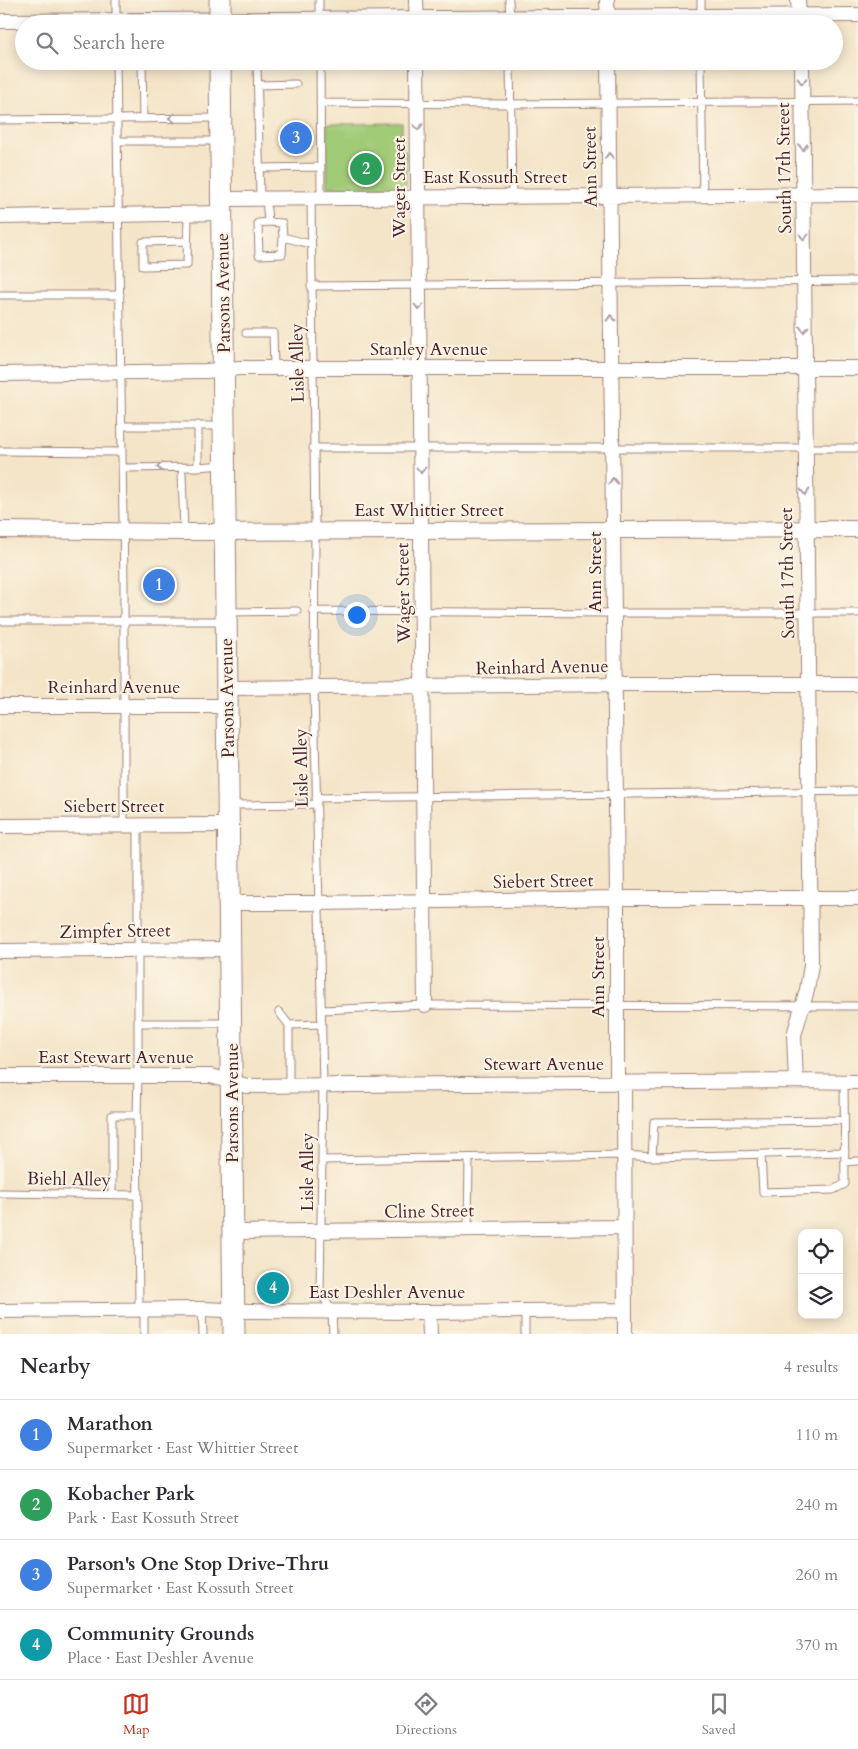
<!DOCTYPE html>
<meta charset="utf-8">
<style>
:root{--surface:#fff;--page:#f2f2f3;--text:#2b2b33;--muted:#7c7c81;--line:#e1e1e2;--accent:#c8321e}
body{margin:0;font-family:Cardo,serif;background:var(--page);color:var(--text)}
.controls{position:absolute;right:15px;bottom:15px;display:grid;overflow:hidden;border-radius:10px;box-shadow:0 2px 12px #0003}
.controls button{width:45px;height:45px;display:grid;place-items:center;padding:0;border:0;border-bottom:1px solid var(--line);background:var(--surface);color:var(--text);font:25px sans-serif}
.you{position:absolute;left:356px;top:614px;width:18px;height:18px;margin:-12px;border:4px solid #fff;border-radius:50%;background:#1a73e8;box-shadow:0 0 0 8px #1a73e833}
.badge{display:grid;place-items:center;width:32px;height:32px;border-radius:50%;background:var(--accent);color:#fff;font-size:16px;font-weight:700}
.pin{position:absolute;translate:-50% -50%;border:2px solid #fff;box-shadow:0 1px 5px #0006}
.list{margin:0;padding:0;list-style:none}
h2{display:flex;justify-content:space-between;align-items:center;height:65px;margin:0;padding:0 20px;font-size:21px}
h2 small{font-size:16px;font-weight:400;color:var(--muted)}
.list li{display:grid;grid-template-columns:32px 1fr auto;gap:15px;align-items:center;box-sizing:border-box;height:70px;padding:0 20px;border-top:1px solid var(--line)}
.list b{display:block;font-size:19px;white-space:nowrap}
.list p{margin:0;font-size:16px;white-space:nowrap;color:var(--muted)}
.list em{font-size:16px;font-style:normal;color:var(--muted)}
.icon{flex:none;width:28px;height:28px;fill:none;stroke:currentColor;stroke-width:2;stroke-linecap:round;stroke-linejoin:round}
.map{position:relative;flex:none;width:858px;height:1334px;overflow:hidden}
.search{position:absolute;background:var(--surface);box-shadow:0 2px 12px #0003;left:15px;right:15px;top:15px;height:55px;display:flex;align-items:center;gap:12px;box-sizing:border-box;padding:0 18px;border-radius:28px;color:var(--muted);font-size:19px}
.sheet{height:345px;background:var(--surface)}
nav{display:flex;justify-content:space-around;align-items:center;box-sizing:border-box;height:70px;border-top:1px solid var(--line);background:var(--surface);font-size:14px;color:var(--muted)}
nav a{display:grid;justify-items:center;gap:2px}
nav .on{color:var(--accent)}
.map>svg:first-child{display:block}
.green{fill:#a1cb77;stroke:#767551}
.lines{fill:none;stroke-linecap:round;stroke-linejoin:round}
.service-casing{stroke:#9f827a;stroke-width:9}
.minor-casing{stroke:#9f827a;stroke-width:16}
.tertiary-casing{stroke:#9f827a;stroke-width:18}
.primary-casing{stroke:#9f827a;stroke-width:23}
.service{stroke:#fff;stroke-width:7}
.minor{stroke:#fff;stroke-width:14}
.tertiary{stroke:#fff;stroke-width:16}
.primary{stroke:#fff;stroke-width:21}
.oneway{stroke:#ae9aa0}
.labels{text-anchor:middle;stroke-width:4;stroke-linejoin:round;paint-order:stroke}
.street-label{font-size:18px;fill:#4a1f2b;stroke:#fcf5e5}
</style>
<div class="map">
<svg width="858" height="1334" viewBox="0 0 858 1334">
<rect width="100%" height="100%" fill="#fcf5e5"/>
<filter id="ink" filterUnits="userSpaceOnUse"><feTurbulence type="fractalNoise" baseFrequency=".02" numOctaves="2"/><feDisplacementMap in="SourceGraphic" scale="10" xChannelSelector="R" yChannelSelector="G"/><feConvolveMatrix kernelMatrix="1 2 1 2 8 2 1 2 1" color-interpolation-filters="sRGB"/></filter>
<filter id="wash" filterUnits="userSpaceOnUse"><feTurbulence type="fractalNoise" baseFrequency=".0096" numOctaves="4" result="noise"/><feDisplacementMap in="SourceGraphic" scale="20" xChannelSelector="R" yChannelSelector="G"/><feGaussianBlur stdDeviation="1.12" result="paint"/><feColorMatrix in="noise" values="0 0 0 0 0 0 0 0 0 0 0 0 0 0 0 0 0 1.4 0 .05"/><feComposite in="paint" operator="in"/></filter>
<g filter="url(#wash)">
<rect width="100%" height="100%" fill="#f4e5c9"/>
<path class="green" d="M402,123V150L406,151V187H327V124Z"/>
</g>
<g filter="url(#ink)">
<g class="lines">
<g class="service-casing">
<path id="service" d="M319,0V20
M509,0L510,20
M701,0V24
M116,21V0
M116,61L124,584V825
M142,61L143,119
M257,61L260,198
M320,61L321,198
M510,61L512,196
M701,61L703,195
M258,85L296,84
M320,103L510,104L858,101
M0,120L218,118
M117,141H218
M260,168L321,167
M266,198L268,222L282,223L283,237L310,244
M311,198L315,530L314,689L323,1085L320,1292L332,1311L333,1334
M268,222L258,223L259,255L282,254L283,237
M187,241L143,242V266L187,265L188,214
M311,286L858,281
M0,295H120
M246,333H273L274,368
M122,426H222
M313,448H858
M0,451L122,452
M198,467V425
M123,468L198,467L222,465
M182,474L184,531
M313,611L614,613H858
M229,612L297,611
M0,621H225
M316,798L858,791
M231,805L317,804
M138,825V1076L137,1115L139,1310
M322,1010L425,1005L858,1006
M279,1012L289,1025
M138,1023H229
M289,1085V1025L322,1024
M761,1155L763,1192L833,1190L845,1184L844,1082
M652,1157L654,1122L844,1120
M322,1160L624,1155L652,1157L845,1152
M845,1162L858,1161
M0,1193L137,1195
M112,1194V1115H137
M468,1229L469,1158
M202,1309L203,1334
M144,1310V1334
M525,1310V1334"/>
</g>
<g class="minor-casing">
<path id="minor" d="M416,0L417,24
M607,0L608,24
M798,0L799,15L801,23
M0,21L858,15
M417,61L425,1005
M608,61L617,898V1082
M222,199L858,194
M0,217L222,213
M0,374L206,371L240,368H858
M227,688L615,684H858
M0,706H227
M0,826L228,825
M230,903H318L617,898H858
M0,951L231,949
M0,1076H211L247,1086L796,1081L858,1082
M796,1081L794,1035L807,990L811,965L802,61
M624,1082L625,1334
M233,1232L624,1227
M0,1311L202,1309L249,1311L429,1312L625,1310
M429,1312L430,1334"/>
</g>
<g class="tertiary-casing">
<path id="tertiary" d="M0,530L184,532L858,529"/>
</g>
<g class="primary-casing">
<path id="primary" d="M220,0V24
M220,61L234,1334"/>
</g>
<use href="#service" class="service"/>
<use href="#minor" class="minor"/>
<use href="#tertiary" class="tertiary"/>
<use href="#primary" class="primary"/>
</g>
<defs><path id="oneway-chevron" d="M-2-3.5L2.5 0L-2 3.5" fill="none" stroke-width="1.6" stroke-linecap="round" stroke-linejoin="round" transform="scale(1.25)"/></defs>
<g class="oneway">
<use href="#oneway-chevron" transform="translate(802 81) rotate(89)"/>
<use href="#oneway-chevron" transform="translate(172 118) rotate(179)"/>
<use href="#oneway-chevron" transform="translate(418 127) rotate(89)"/>
<use href="#oneway-chevron" transform="translate(803 147) rotate(89)"/>
<use href="#oneway-chevron" transform="translate(609 156) rotate(-91)"/>
<use href="#oneway-chevron" transform="translate(804 237) rotate(90)"/>
<use href="#oneway-chevron" transform="translate(419 307) rotate(89)"/>
<use href="#oneway-chevron" transform="translate(611 318) rotate(-91)"/>
<use href="#oneway-chevron" transform="translate(804 329) rotate(90)"/>
<use href="#oneway-chevron" transform="translate(160 467) rotate(179)"/>
<use href="#oneway-chevron" transform="translate(421 470) rotate(90)"/>
<use href="#oneway-chevron" transform="translate(613 481) rotate(-91)"/>
<use href="#oneway-chevron" transform="translate(805 492) rotate(89)"/>
</g>
</g>
<g class="labels">
<g class="street-label">
<text transform="translate(590 167) rotate(-91)" y="6">Ann Street</text>
<text transform="translate(784 168) rotate(-91)" y="6">South 17th Street</text>
<text x="495" y="183">East Kossuth Street</text>
<text transform="translate(399 188) rotate(-90)" y="6">Wager Street</text>
<text transform="translate(223 293) rotate(-91)" y="6">Parsons Avenue</text>
<text x="429" y="355">Stanley Avenue</text>
<text transform="translate(297 363) rotate(-91)" y="6">Lisle Alley</text>
<text x="429" y="516">East Whittier Street</text>
<text transform="translate(595 572) rotate(-90)" y="6">Ann Street</text>
<text transform="translate(787 573) rotate(-91)" y="6">South 17th Street</text>
<text transform="translate(403 593) rotate(-91)" y="6">Wager Street</text>
<text transform="translate(542 667) rotate(-1)" y="6">Reinhard Avenue</text>
<text x="114" y="693">Reinhard Avenue</text>
<text transform="translate(227 698) rotate(-91)" y="6">Parsons Avenue</text>
<text transform="translate(301 768) rotate(-91)" y="6">Lisle Alley</text>
<text x="114" y="812">Siebert Street</text>
<text transform="translate(543 881) rotate(-1)" y="6">Siebert Street</text>
<text transform="translate(115 931) rotate(-1)" y="6">Zimpfer Street</text>
<text transform="translate(598 977) rotate(-90)" y="6">Ann Street</text>
<text x="116" y="1063">East Stewart Avenue</text>
<text x="544" y="1070">Stewart Avenue</text>
<text transform="translate(232 1103) rotate(-90)" y="6">Parsons Avenue</text>
<text transform="translate(307 1172) rotate(-90)" y="6">Lisle Alley</text>
<text transform="translate(69 1179) rotate(1)" y="6">Biehl Alley</text>
<text transform="translate(429 1211) rotate(-1)" y="6">Cline Street</text>
<text x="387" y="1298">East Deshler Avenue</text>
</g>
</g>
</svg>
<div class="controls">
<button><svg class="icon" aria-label="locate" viewBox="0 0 24 24"><circle cx="12" cy="12" r="6"/><path d="M12 2v4M12 18v4M2 12h4M18 12h4"/></svg></button>
<button><svg class="icon" aria-label="layers" viewBox="0 0 24 24"><path d="M12 4l9 5-9 5-9-5zM3 14l9 5 9-5"/></svg></button>
</div>
<div class="you"></div>
<div class="pin badge" style="left:159px;top:585px;background:#3f7fe0">1</div>
<div class="pin badge" style="left:366px;top:169px;background:#2e9e5b">2</div>
<div class="pin badge" style="left:296px;top:138px;background:#3f7fe0">3</div>
<div class="pin badge" style="left:273px;top:1288px;background:#0f9aa8">4</div>
<div class="search"><svg class="icon" aria-label="search" viewBox="0 0 24 24"><circle cx="10" cy="10" r="6"/><path d="M15 15l6 6"/></svg>Search here</div>
</div>
<section class="sheet">
<h2>Nearby<small>4 results</small></h2>
<ul class="list">
<li><span class="badge" style="background:#3f7fe0">1</span><div><b>Marathon</b><p>Supermarket · East Whittier Street</p></div><em>110 m</em></li>
<li><span class="badge" style="background:#2e9e5b">2</span><div><b>Kobacher Park</b><p>Park · East Kossuth Street</p></div><em>240 m</em></li>
<li><span class="badge" style="background:#3f7fe0">3</span><div><b>Parson's One Stop Drive-Thru</b><p>Supermarket · East Kossuth Street</p></div><em>260 m</em></li>
<li><span class="badge" style="background:#0f9aa8">4</span><div><b>Community Grounds</b><p>Place · East Deshler Avenue</p></div><em>370 m</em></li>
</ul>
</section>
<nav>
<a class="on"><svg class="icon" aria-label="map" viewBox="0 0 24 24"><path d="M3 6l6-2 6 2 6-2v14l-6 2-6-2-6 2zM9 4v14M15 6v14"/></svg>Map</a>
<a><svg class="icon" aria-label="directions" viewBox="0 0 24 24"><path d="M12 3l9 9-9 9-9-9zM9 14v-3h6M13 9l2 2-2 2"/></svg>Directions</a>
<a><svg class="icon" aria-label="saved" viewBox="0 0 24 24"><path d="M7 4h10v16l-5-4-5 4z"/></svg>Saved</a>
</nav>
